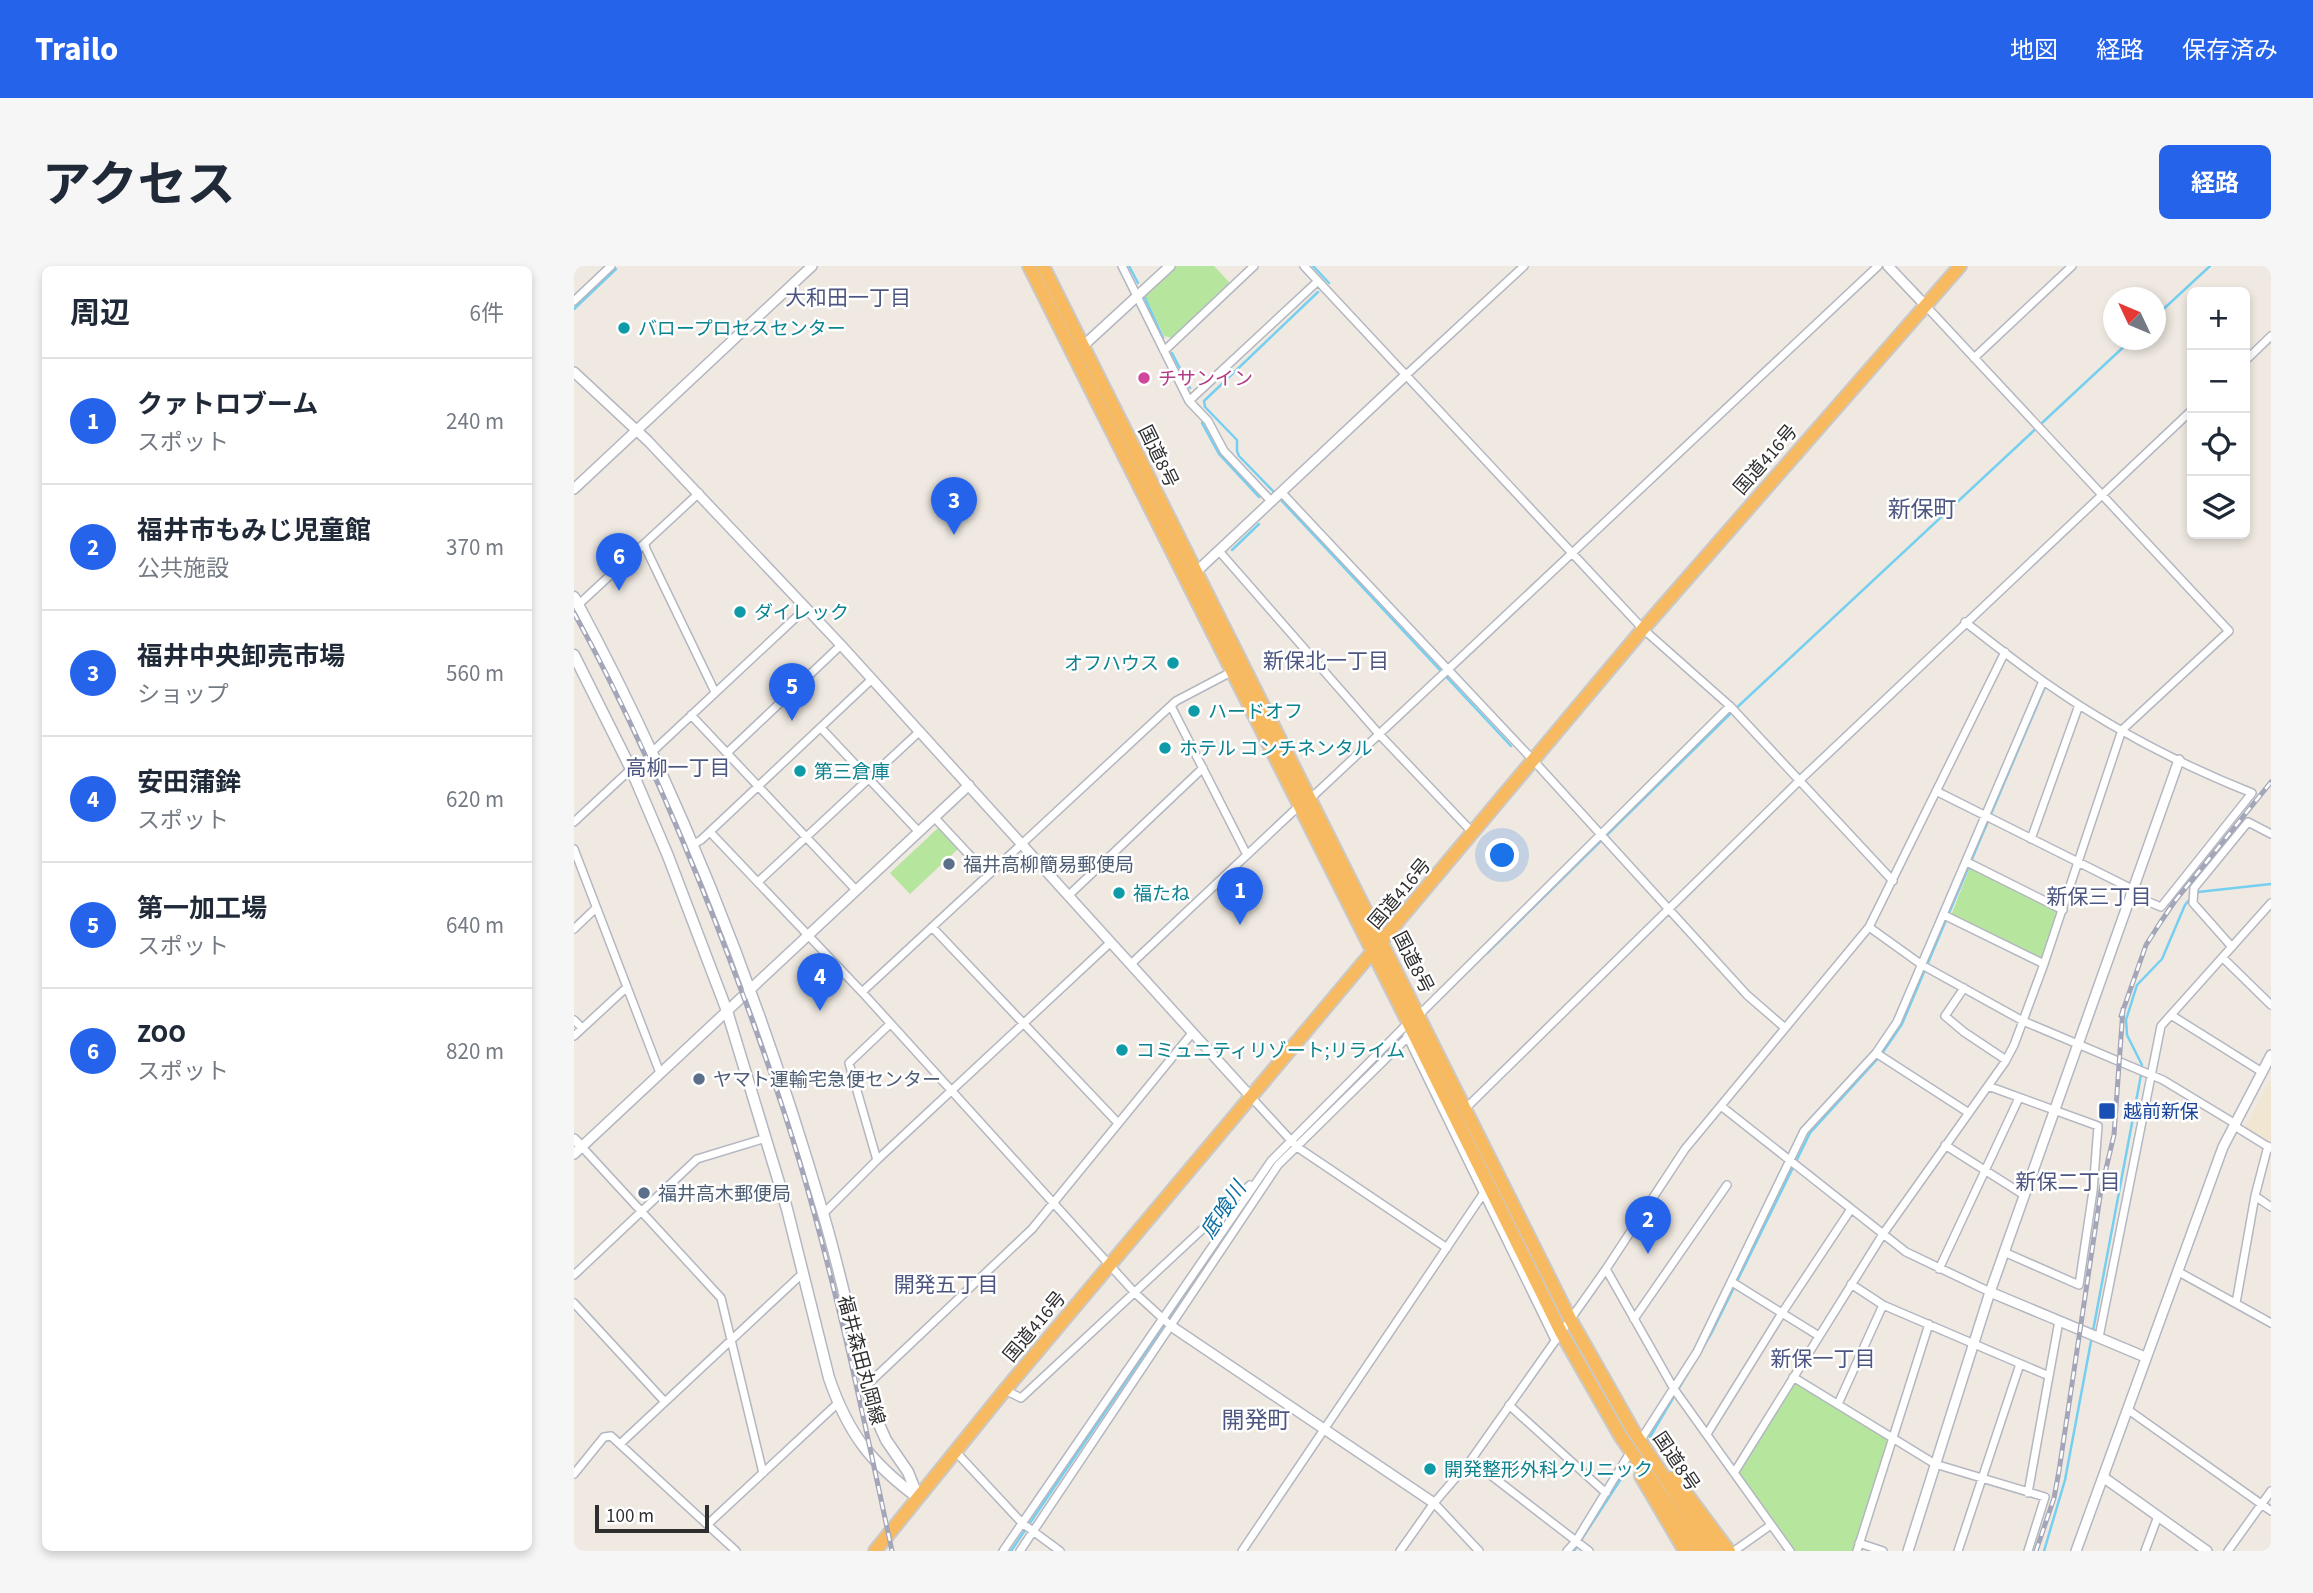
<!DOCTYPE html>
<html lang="ja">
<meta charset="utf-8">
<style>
:root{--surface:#fff;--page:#f6f6f7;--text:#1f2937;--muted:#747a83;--line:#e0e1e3;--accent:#2563eb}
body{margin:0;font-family:"Source Sans 3","Noto Sans JP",sans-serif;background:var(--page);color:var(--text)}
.controls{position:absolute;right:21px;top:21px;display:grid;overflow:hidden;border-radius:10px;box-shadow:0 4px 10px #0003}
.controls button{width:63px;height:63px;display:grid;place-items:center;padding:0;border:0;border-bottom:2px solid var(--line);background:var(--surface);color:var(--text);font:35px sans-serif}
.compass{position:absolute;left:1529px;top:21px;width:63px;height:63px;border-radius:50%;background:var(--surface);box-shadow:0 4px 10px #0003;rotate:314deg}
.scale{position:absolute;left:21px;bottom:18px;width:114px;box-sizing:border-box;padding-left:7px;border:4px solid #2e2e2e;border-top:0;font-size:19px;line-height:24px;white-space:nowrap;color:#2e2e2e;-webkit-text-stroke:5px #fff;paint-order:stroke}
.you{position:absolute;left:929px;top:590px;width:24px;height:24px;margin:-18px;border:5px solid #fff;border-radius:50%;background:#1a73e8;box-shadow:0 0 0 10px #1a73e833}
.badge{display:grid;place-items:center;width:46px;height:46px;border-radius:50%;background:var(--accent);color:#fff;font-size:23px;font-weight:700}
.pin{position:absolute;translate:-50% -58px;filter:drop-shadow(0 2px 4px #0008)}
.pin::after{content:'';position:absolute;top:37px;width:24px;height:21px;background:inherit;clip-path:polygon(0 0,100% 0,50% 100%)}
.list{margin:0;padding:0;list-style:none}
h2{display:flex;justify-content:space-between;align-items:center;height:91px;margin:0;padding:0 28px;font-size:30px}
h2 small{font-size:23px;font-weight:400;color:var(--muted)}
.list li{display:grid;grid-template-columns:46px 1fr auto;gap:21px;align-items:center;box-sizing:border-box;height:126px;padding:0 28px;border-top:2px solid var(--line)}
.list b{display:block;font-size:26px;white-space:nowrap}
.list p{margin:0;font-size:23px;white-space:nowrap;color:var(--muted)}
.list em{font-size:23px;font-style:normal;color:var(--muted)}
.icon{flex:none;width:38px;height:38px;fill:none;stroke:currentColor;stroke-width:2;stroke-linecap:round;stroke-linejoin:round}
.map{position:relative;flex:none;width:1697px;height:1285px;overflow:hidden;border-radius:10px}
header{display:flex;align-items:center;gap:42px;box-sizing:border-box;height:98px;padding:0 35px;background:var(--accent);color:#fff}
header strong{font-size:33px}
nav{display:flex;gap:38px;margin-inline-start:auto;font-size:24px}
.intro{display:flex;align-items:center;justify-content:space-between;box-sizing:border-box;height:168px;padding:0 42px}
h1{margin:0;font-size:49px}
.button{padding:18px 32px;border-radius:10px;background:var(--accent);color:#fff;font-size:24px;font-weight:700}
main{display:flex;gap:42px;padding:0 42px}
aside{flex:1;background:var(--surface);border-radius:10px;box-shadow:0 4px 10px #0003}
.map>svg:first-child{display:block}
.education{fill:#f0e6d1}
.green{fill:#b6e59e}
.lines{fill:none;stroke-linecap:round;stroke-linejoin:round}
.stream{stroke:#75cff0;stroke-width:2.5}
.minor-casing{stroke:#b4b7c1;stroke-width:10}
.tertiary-casing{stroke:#b4b7c1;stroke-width:12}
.secondary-casing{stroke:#b4b7c1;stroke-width:13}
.trunk-casing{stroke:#c9c9c9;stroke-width:16}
.minor{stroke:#fff;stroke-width:7}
.tertiary{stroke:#fff;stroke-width:9}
.secondary{stroke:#fff;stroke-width:10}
.trunk{stroke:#f8ba60;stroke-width:12}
.rail-casing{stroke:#a3a6b8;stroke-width:5}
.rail{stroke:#fff;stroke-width:2.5;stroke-dasharray:8;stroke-linecap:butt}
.culture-dot{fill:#0f9aa8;stroke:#fff;stroke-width:2.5}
.hotel-dot{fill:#d1479c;stroke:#fff;stroke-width:2.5}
.service-dot{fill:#5c6f8a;stroke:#fff;stroke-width:2.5}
.transit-dot{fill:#1a4fb4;stroke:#fff;stroke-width:2.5}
.labels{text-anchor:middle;stroke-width:5;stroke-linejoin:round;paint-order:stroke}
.culture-label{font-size:19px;fill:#0d838f;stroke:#fff;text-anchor:start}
.hotel-label{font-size:19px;fill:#b23c85;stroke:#fff;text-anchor:start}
.street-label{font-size:19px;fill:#2e2e2e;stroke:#fff}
.service-label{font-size:19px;fill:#4e5e75;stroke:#fff;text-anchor:start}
.transit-label{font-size:19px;fill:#164399;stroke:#fff;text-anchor:start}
.neighbourhood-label{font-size:21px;fill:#4d5680;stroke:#fff}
.water-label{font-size:21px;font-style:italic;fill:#0d6fa3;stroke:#fff}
.quarter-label{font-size:23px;fill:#4d5680;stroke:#fff}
</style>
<header>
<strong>Trailo</strong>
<nav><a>地図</a><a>経路</a><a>保存済み</a></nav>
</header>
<div class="intro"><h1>アクセス</h1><a class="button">経路</a></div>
<main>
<aside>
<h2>周辺<small>6件</small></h2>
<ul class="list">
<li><span class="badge">1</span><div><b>クァトロブーム</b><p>スポット</p></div><em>240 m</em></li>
<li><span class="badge">2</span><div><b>福井市もみじ児童館</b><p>公共施設</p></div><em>370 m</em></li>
<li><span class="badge">3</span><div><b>福井中央卸売市場</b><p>ショップ</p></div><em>560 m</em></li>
<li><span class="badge">4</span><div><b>安田蒲鉾</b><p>スポット</p></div><em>620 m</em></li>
<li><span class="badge">5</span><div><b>第一加工場</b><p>スポット</p></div><em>640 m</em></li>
<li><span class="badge">6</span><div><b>ZOO</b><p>スポット</p></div><em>820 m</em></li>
</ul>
</aside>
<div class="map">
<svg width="1697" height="1285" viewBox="0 0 1697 1285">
<rect width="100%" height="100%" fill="#efe9e1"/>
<path class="education" d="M1697,814V880L1671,862Z"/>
<path class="green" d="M603,0H640L656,17L598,72L590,70L571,30Z
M364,562L385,582L336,628L316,607Z
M1396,601L1489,644L1471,696L1376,652Z
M1219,1111L1319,1172L1283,1285H1216L1160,1207Z"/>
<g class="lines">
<path class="stream" d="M555,0L564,17
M739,0L755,17
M571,32L589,72
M0,43L42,3
M1582,50L1636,0
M598,87L616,122
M628,157L645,188L685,231
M700,226L665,190L663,185V174L631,141L630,135L744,26
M707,234L937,480
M658,284L685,258
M1621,628L1624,626L1697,618
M913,687L1157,447L1557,74
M1568,799L1553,769L1552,754L1563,719L1588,693L1611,639L1616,633
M736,861L833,765
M1076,1171L1138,1066L1236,867L1307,789L1328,758L1470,423
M437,1285L697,901
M1000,1285L1054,1202
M1470,1285L1491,1214L1567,809"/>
<g class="minor-casing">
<path id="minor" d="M548,0L615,135L634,155L650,185L698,236
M730,0L1069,363L1156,440L1319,615
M0,35L37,0
M590,85L680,0
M1400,92L1498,0
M1671,95L1697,70
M831,110L950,0
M615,135L744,15
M708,227L959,494L1173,729L1211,762
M71,278L72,283L141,426
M645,285L805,468L900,568
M4,339L125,227
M1391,356C1417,376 1442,396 1469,415C1533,460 1605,498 1678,527L1587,641L1556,628
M597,440L673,589
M117,449L282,624
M247,462L345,566
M78,486L232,342
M153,487L267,379
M1362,525L1558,623
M736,533L1304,0
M360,551L414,609
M0,556L57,503
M136,566L288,726L561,1027L597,1060
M1457,573L1505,439
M120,578L127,574L298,413
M0,583L86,807
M1393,596L1489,644
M184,616L346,465
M495,629L629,502
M1370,649L1470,698
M358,661L544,857
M1295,661L1348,699L1449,755L1589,814L1660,857
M0,663L22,642
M1658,681L1619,637L1620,622L1674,556L1697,568
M1649,692L1697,739
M557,698L726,539
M1390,722L1371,750L1390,766L1432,794
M288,726L602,435L659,405
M845,749L1156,440
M1597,749L1688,806
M0,754L8,762
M0,770L53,721
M833,770L981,1074
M1302,787L1395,847
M1414,820L1524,860L1519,925L1505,1019L1430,986
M677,831L723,881L873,982
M1147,840L1332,986L1416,1026
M892,842L1225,515L1618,144
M1659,859L1696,882
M1371,879L1450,929
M8,881L147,1032L189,1207
M303,894L275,797L316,758
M1681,930L1697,941
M249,948L303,894L537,676
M1032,1003L1100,1123L1216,1285
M1365,1003L1445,832
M1603,1005L1697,1057
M0,1009L123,893L192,872
M1158,1016L1245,1070
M1277,1018L1309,1039L1475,1110L1454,1227
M0,1037L91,1136
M1662,1037L1681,930L1694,880
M1060,1053L1153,919
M1525,1071L1587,760L1697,637
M1475,1110L1485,1055
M1219,1111L1361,1198L1471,1231L1454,1285
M292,1120L458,963L619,766
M431,1124L447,1132L676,919
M1264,1138L1309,1039
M935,1139L1032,1227
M1553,1143L1697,1245
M1133,1168L1208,1047L1277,943
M1066,1175L1123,1086L1230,865L1302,787L1323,756L1469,415
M46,1178L229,1007
M381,1185L448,1257L486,1285
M897,1194L1015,1285
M1160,1207L1309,968L1431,796L1440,779L1470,698L1548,464L1655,365L1351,39
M0,1208L30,1171L37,1170L162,1285
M860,1237L905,1285
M134,1258L264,1137
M1285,1277L1309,1285
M429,1285L697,895L834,757
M446,1285L704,899L839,766
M668,1285L909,928
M826,1285L860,1237L897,1194L1032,1003L1111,883L1295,661L1431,386
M993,1285L1002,1275L1057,1185
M1160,1285L1197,1259
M1283,1285L1355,1058
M1384,1285L1446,1098
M1571,1285L1584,1250
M1654,1285L1697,1225"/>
</g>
<g class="tertiary-casing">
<path id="tertiary" d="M1314,0L1351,39
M509,80L596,0
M0,106L74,175L267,379L677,831
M0,223L238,0
M622,306L831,110
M0,873L8,881
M0,888L395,519
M1416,1026L1571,1091
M597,1060L860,1237
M1529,1211L1633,1285
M1334,1285L1416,1026L1605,494
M1502,1285L1649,881L1697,789"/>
</g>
<g class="secondary-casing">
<path id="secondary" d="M0,331C105,525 186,732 248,944C268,1010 281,1078 299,1145L312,1174L334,1206L344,1231
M0,389L57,503L94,590L153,745L213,943L255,1112C274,1167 296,1196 343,1231"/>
</g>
<g class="trunk-casing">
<path id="trunk" d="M455,0L839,766L987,1066L1047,1171L1126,1285
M469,0L996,1053L1060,1166L1140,1285
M1067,1210L1111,1285
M1100,1211L1155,1285
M301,1285L431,1124L1069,363L1386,0"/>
</g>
<use href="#minor" class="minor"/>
<use href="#tertiary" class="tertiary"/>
<use href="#secondary" class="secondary"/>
<use href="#trunk" class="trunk"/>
<g class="rail-casing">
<path id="rail" d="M0,347C54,444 98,546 139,650C170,730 200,811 225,894C263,1022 290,1154 318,1285
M1547,750L1572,679L1586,657L1601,635L1697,516
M1462,1285L1480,1232L1485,1205L1527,924L1540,869L1549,743"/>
</g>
<use href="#rail" class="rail"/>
</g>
<g class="culture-dot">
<circle cx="50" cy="62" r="7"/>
<circle cx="166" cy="346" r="7"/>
<circle cx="599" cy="397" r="7"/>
<circle cx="620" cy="445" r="7"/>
<circle cx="591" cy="482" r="7"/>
<circle cx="226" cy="505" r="7"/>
<circle cx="545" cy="627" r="7"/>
<circle cx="548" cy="784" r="7"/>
<circle cx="856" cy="1203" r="7"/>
</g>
<circle class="hotel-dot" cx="570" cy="112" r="7"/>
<g class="service-dot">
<circle cx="375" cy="598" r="7"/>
<circle cx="125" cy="813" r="7"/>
<circle cx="70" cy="927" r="7"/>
</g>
<rect class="transit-dot" x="1524" y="836" width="18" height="18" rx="3.5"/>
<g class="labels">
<g class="culture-label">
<text x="64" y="69">バロープロセスセンター</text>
<text x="180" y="353">ダイレック</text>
<text x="585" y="404" text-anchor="end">オフハウス</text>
<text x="634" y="452">ハードオフ</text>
<text x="605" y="489">ホテル コンチネンタル</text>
<text x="240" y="512">第三倉庫</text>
<text x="559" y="634">福たね</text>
<text x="562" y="791">コミュニティリゾート;リライム</text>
<text x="870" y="1210">開発整形外科クリニック</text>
</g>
<g class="hotel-label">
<text x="584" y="119">チサンイン</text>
</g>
<g class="street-label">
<text transform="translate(585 190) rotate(64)" y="7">国道8号</text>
<text transform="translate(1191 193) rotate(-49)" y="7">国道416号</text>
<text transform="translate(825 627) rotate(-50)" y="7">国道416号</text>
<text transform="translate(840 696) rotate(63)" y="7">国道8号</text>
<text transform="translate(460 1060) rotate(-50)" y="7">国道416号</text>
<text transform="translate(288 1094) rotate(75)" y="7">福井森田丸岡線</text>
<text transform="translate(1103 1195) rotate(56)" y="7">国道8号</text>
</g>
<g class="service-label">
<text x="389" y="605">福井高柳簡易郵便局</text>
<text x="139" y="820">ヤマト運輸宅急便センター</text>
<text x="84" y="934">福井高木郵便局</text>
</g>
<g class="transit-label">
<text x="1549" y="852">越前新保</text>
</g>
<g class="neighbourhood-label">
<text x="274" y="39">大和田一丁目</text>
<text x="752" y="402">新保北一丁目</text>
<text x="104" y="509">高柳一丁目</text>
<text x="1525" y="638">新保三丁目</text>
<text x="1494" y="923">新保二丁目</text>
<text x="372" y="1026">開発五丁目</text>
<text x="1249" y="1100">新保一丁目</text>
</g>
<g class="water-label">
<text transform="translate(649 944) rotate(-56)" y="7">底喰川</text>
</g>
<g class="quarter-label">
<text x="1348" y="251">新保町</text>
<text x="682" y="1162">開発町</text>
</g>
</g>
</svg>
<div class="controls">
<button>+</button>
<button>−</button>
<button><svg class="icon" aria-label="locate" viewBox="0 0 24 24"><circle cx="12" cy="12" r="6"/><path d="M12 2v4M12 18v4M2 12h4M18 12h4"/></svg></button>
<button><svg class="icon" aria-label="layers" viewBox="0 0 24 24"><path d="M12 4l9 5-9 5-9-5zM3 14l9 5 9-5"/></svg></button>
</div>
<svg class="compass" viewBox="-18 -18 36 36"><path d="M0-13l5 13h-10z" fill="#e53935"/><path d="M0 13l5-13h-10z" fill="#747a83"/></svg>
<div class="scale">100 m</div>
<div class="you"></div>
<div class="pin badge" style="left:666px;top:659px">1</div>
<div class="pin badge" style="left:1074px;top:988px">2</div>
<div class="pin badge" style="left:380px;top:269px">3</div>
<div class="pin badge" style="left:246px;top:745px">4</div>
<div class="pin badge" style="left:218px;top:455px">5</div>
<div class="pin badge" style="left:45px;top:325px">6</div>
</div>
</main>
